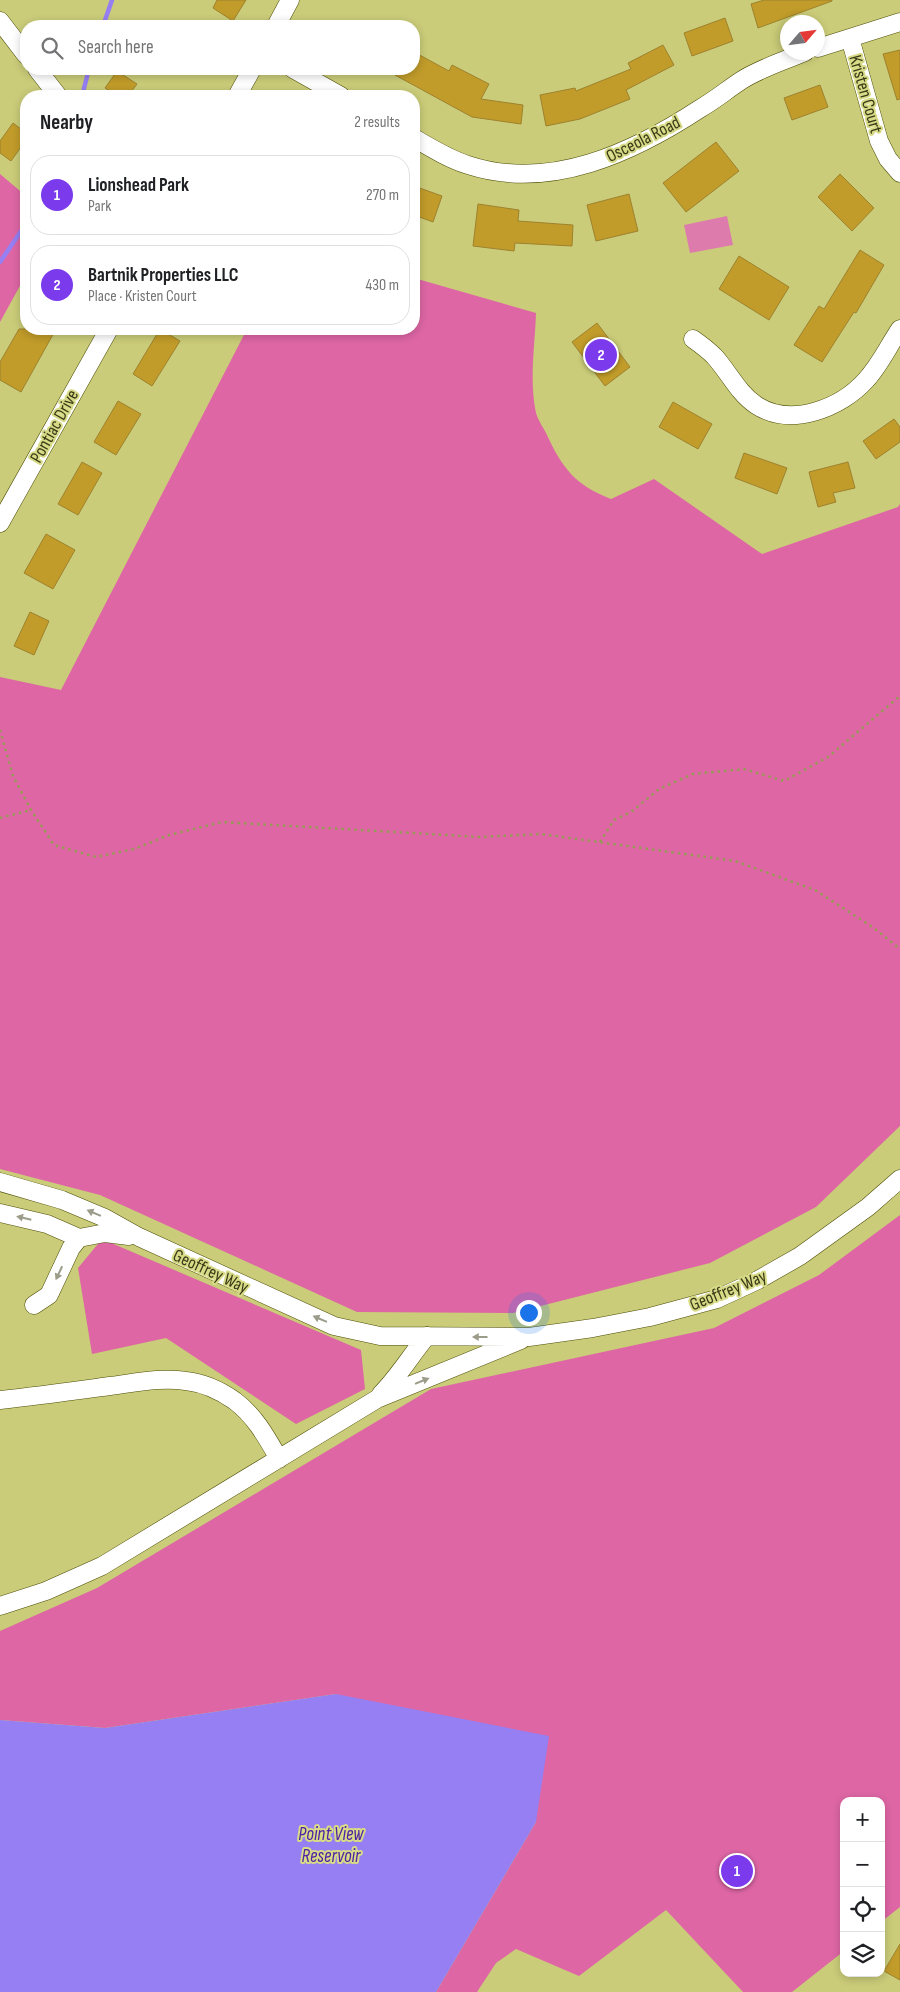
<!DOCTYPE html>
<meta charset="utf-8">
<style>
:root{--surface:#fff;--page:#f6f6f6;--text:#202124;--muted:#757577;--line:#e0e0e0;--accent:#7c3aed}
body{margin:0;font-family:"Sofia Sans Condensed",sans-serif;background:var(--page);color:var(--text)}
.controls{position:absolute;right:15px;bottom:15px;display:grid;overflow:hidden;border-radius:10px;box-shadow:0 2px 8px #0003}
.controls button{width:45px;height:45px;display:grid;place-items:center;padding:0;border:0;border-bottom:1px solid var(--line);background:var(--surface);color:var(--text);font:25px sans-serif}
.compass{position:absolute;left:780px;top:15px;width:45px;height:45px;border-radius:50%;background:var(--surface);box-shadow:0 2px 8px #0003;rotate:62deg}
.you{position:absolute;left:528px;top:1312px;width:18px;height:18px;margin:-12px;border:4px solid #fff;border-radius:50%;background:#1a73e8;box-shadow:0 0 0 8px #1a73e833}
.badge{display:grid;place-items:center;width:32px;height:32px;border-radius:50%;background:var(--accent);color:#fff;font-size:16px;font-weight:700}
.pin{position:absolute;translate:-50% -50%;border:2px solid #fff;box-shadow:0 1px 5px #0006}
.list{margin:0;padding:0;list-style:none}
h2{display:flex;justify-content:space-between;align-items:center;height:65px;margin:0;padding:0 20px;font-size:21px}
h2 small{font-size:16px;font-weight:400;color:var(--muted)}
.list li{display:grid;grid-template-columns:32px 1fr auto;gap:15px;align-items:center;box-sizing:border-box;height:80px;margin:0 10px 10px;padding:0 10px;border:1px solid var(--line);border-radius:20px}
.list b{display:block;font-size:19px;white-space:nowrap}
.list p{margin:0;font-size:16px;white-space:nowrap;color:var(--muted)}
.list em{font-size:16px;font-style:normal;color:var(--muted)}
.icon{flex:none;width:28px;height:28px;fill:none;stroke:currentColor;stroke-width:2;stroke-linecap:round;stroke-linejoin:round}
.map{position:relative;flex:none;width:900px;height:1992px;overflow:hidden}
.search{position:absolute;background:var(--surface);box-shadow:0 2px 8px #0003;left:20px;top:20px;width:400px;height:55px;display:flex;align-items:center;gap:12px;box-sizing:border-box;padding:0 18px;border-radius:20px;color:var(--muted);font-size:19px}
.panel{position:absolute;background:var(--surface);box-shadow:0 2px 8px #0003;left:20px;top:90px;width:400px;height:245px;border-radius:20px}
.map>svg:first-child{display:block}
.green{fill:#dd7cac}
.forest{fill:#de66a5}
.water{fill:#957ff2}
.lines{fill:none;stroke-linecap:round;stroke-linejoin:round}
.stream{stroke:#957ff2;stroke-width:4.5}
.building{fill:#c19c2a;stroke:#9e822e}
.minor-casing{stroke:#4c4c05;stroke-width:19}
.path{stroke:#979856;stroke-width:2.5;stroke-dasharray:2.5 4;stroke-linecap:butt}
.minor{stroke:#fff;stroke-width:18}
.oneway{fill:#9c9c8a}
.labels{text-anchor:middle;stroke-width:4;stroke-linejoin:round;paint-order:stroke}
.street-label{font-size:18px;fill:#383916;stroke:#d7da86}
.water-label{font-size:19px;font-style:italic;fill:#4e20a7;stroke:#d7da86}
</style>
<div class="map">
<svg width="900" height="1992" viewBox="0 0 900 1992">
<rect width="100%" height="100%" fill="#cacc79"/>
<path class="green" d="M727,216L733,245L690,253L684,225Z"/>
<path class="forest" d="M0,174L26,196V275L0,322Z
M414,278L536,313C535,345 529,381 536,413C538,420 543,427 546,433C562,468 575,485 611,499L654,479L762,554L898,507L900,504V1126L816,1207L710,1263L513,1313L357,1312L100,1195L0,1169V677L61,690L247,329H414Z
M900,1215V1907L881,1922V1801H844V1951L792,1992H743L666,1910L579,1976L516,1949L496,1963L477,1992H436L536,1822L336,1694L105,1728L0,1720V1631L97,1588L431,1389L714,1328L819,1275Z
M102,1239L361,1350L365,1389L296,1424L166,1338L92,1354L78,1268Z"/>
<path class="water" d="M336,1694L549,1736L536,1822L436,1992H0V1720L105,1728Z"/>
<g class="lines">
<path class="stream" d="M103,26L112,0
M82,96L89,69
M0,262L26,224"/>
</g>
<path class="building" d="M217,0H246L233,21L213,8Z
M764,0H832V1L758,28L751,4Z
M725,18L733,41L692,56L684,33Z
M663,45L674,65L626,90L630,99L580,119L546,126L540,95L575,88L576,91L631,69L628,63Z
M900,50V99L897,100L883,54Z
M414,52L449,71L452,65L489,84L481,99L523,105L521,124L472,117L384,69H414Z
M117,71L137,84L128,96H118L105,88Z
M820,85L828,107L792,120L784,98Z
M13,123L26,133V140L11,161L0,153V141Z
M716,142L739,171L686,212L663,183Z
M840,174L874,208L852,231L818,197Z
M414,186L442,196L433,222L414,215Z
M629,194L638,231L596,241L587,205Z
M478,204L519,210L518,221L573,225L572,246L515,243L514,251L473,246Z
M860,250L884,265L856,313L854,312L822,362L794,345L819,306L824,309Z
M739,256L789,287L769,320L719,289Z
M597,323L630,367L605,386L572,342Z
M19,329H56L21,392L0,380V362Z
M160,329L180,341L152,386L133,374Z
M118,401L141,414L116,455L94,442Z
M673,402L712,424L698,449L659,427Z
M894,419L900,427V442L876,459L863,441Z
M744,453L787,468L777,494L735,478Z
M82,462L102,473L78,515L58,504Z
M848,462L855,488L833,493L836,502L818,507L809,472Z
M46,534L75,550L53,589L24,573Z
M30,612L49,621L34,655L14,646Z
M900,1944V1980L884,1971Z"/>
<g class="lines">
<g class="minor-casing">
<path id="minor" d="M0,21L26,55
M276,26L290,0
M850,38L879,141L888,159L900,173
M818,48L900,22
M37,69L58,96
M293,69L341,96
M237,96L252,69
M414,138C431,148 449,159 468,165C550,192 634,152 701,108C715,100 728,89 742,80C761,68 784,61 805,52
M693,339C700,344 708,350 714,356C728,371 738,393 756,405C791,428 841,408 866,380C880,365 889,345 900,329
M0,523L109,329
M0,1182L62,1200L105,1218L139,1237L334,1326L380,1336L529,1337L593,1328L650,1317L717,1299L758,1280L800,1256L868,1207L900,1179
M0,1213L47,1224L79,1238
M34,1305L49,1295L71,1248L79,1238L105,1233L129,1236
M381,1394C399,1376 411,1355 427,1336
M0,1400C37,1396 73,1391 110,1386C135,1383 161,1377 186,1381C204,1383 221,1391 235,1401C255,1416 267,1438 279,1459
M0,1606L46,1591L102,1566L377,1399L521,1340"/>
</g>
<path class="path" d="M0,730L13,776L31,810L54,845L96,857L134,849L169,835L222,822L480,837L541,834L735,861L815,890L874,928L900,949
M0,818L31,810
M600,842L614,820L631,812L659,789L693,774L744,769L784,781L828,757L900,696"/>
<use href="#minor" class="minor"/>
</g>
<defs><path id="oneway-solid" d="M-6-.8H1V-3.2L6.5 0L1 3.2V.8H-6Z" transform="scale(1.25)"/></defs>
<g class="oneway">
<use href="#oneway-solid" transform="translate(94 1213) rotate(-157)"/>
<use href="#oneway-solid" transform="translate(24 1218) rotate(-167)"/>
<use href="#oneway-solid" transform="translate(59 1273) rotate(115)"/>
<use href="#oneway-solid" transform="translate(320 1319) rotate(-157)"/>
<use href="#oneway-solid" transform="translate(480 1337) rotate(-180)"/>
<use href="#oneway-solid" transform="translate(422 1381) rotate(-22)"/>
</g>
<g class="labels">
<g class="street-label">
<text transform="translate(866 94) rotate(74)" y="6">Kristen Court</text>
<text transform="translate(643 139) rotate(-27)" y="6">Osceola Road</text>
<text transform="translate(54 426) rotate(-61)" y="6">Pontiac Drive</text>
<text transform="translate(211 1271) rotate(25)" y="6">Geoffrey Way</text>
<text transform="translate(728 1290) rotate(-22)" y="6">Geoffrey Way</text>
</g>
<g class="water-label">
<text x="331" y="1840">Point View<tspan x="331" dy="22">Reservoir</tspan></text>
</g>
</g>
</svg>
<div class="controls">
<button>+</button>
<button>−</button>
<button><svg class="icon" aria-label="locate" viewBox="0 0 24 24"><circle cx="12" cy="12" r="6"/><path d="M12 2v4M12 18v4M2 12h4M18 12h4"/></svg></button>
<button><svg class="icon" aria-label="layers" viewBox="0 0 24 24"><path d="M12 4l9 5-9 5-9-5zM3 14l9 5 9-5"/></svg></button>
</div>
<svg class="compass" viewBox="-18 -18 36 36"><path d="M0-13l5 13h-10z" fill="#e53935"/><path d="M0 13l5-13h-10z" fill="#757577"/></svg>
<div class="you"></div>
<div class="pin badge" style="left:737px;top:1871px">1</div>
<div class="pin badge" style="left:601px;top:355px">2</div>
<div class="search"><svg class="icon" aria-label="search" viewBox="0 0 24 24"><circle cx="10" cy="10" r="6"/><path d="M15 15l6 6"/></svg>Search here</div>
<section class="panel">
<h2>Nearby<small>2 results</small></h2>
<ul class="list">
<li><span class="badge">1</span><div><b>Lionshead Park</b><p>Park</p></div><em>270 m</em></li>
<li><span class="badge">2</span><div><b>Bartnik Properties LLC</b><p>Place · Kristen Court</p></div><em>430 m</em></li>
</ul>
</section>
</div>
